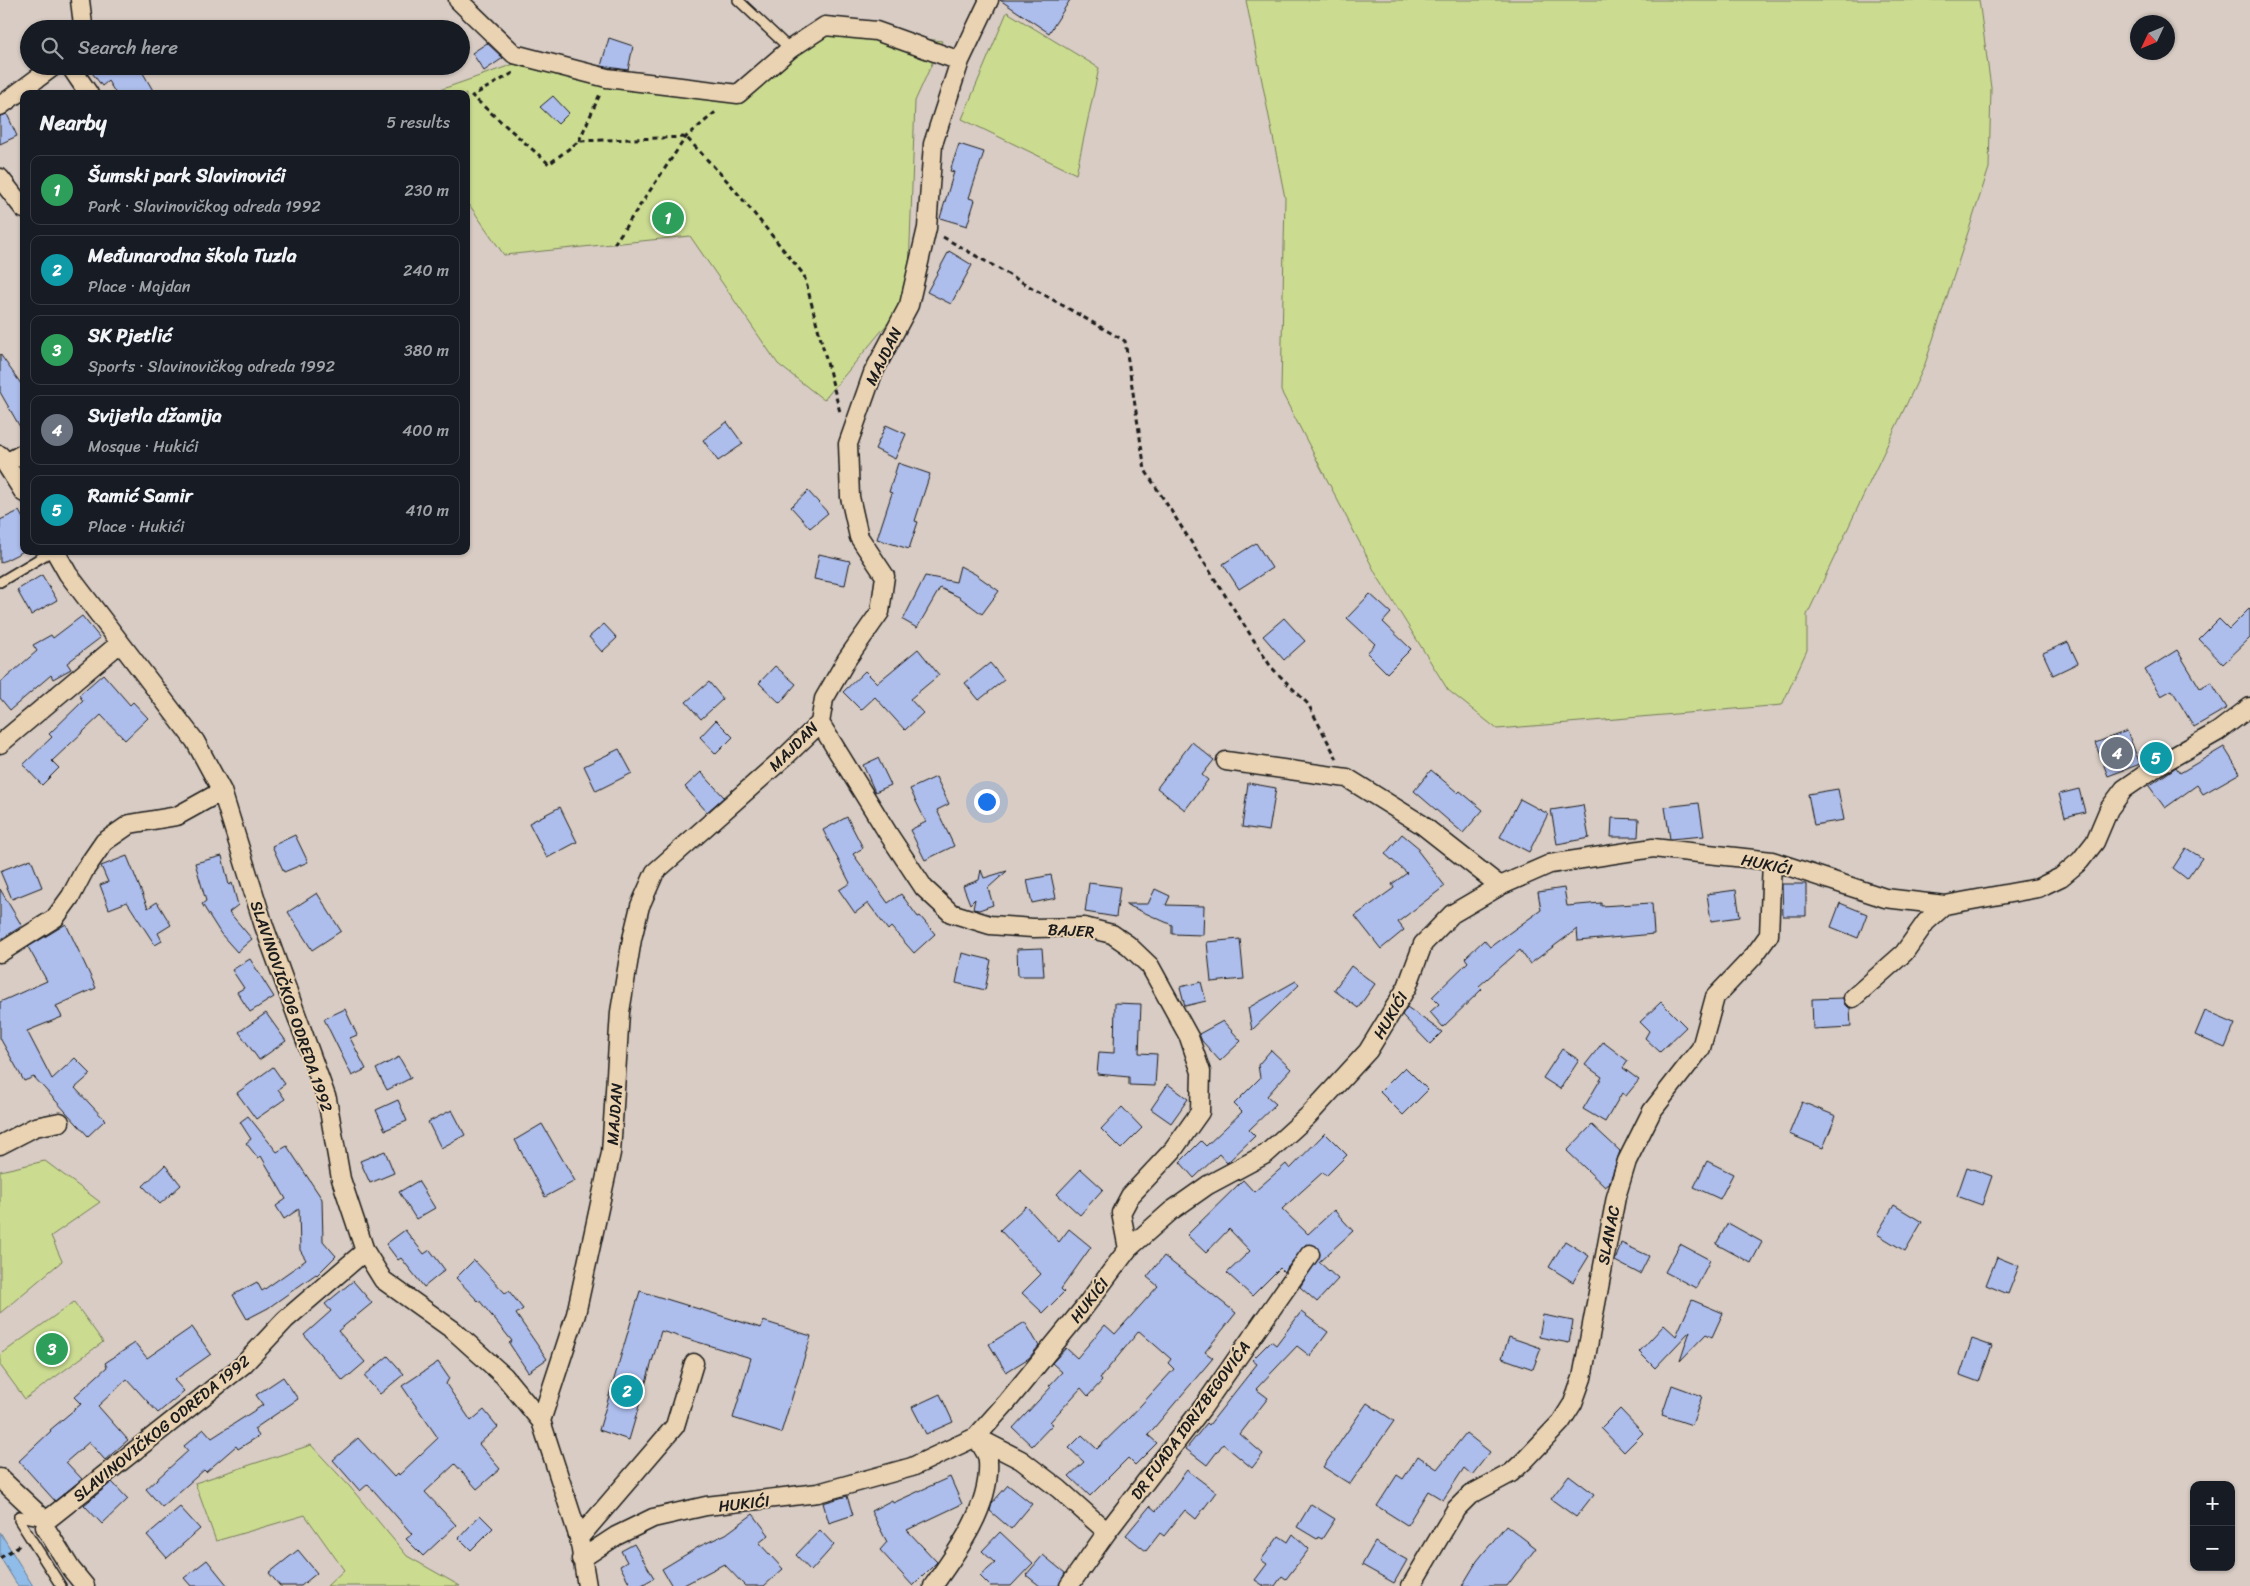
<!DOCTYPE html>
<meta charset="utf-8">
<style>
:root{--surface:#171b24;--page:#20242c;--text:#f1f3f6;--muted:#9ea1a6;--line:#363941;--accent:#919294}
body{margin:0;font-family:Sriracha,sans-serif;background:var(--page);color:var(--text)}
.controls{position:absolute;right:15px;bottom:15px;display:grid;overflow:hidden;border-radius:10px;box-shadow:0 1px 4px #0004}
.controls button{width:45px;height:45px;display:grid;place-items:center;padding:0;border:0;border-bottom:1px solid var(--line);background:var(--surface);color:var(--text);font:25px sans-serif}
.compass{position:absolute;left:2130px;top:15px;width:45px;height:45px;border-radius:50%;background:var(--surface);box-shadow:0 1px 4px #0004;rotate:226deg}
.you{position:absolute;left:986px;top:801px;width:18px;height:18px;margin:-12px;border:4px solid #fff;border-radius:50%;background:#1a73e8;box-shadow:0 0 0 8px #1a73e833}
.badge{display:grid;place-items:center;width:32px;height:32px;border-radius:50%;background:var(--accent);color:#fff;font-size:16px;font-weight:700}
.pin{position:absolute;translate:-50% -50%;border:2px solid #fff;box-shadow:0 1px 5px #0006}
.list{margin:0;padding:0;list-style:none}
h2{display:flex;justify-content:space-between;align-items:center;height:65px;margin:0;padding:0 20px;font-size:21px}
h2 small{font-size:16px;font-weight:400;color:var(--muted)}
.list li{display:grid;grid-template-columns:32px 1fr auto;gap:15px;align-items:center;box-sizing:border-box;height:70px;margin:0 10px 10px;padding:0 10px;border:1px solid var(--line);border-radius:10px}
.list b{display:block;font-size:19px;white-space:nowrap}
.list p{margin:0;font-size:16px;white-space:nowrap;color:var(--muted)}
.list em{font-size:16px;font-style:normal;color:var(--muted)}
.icon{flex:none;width:28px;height:28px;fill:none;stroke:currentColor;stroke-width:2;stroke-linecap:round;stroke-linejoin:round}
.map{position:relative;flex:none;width:2250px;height:1586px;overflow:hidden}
.search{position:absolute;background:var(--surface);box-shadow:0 1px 4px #0004;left:20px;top:20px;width:450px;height:55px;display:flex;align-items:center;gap:12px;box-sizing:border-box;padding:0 18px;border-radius:28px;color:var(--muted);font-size:19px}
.panel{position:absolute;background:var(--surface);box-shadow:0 1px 4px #0004;left:20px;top:90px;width:450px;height:465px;border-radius:10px}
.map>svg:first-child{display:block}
.green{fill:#cbdc91;stroke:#747c56}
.water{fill:#90bce9;stroke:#627c97}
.building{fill:#adbdec;stroke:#1c1c1c}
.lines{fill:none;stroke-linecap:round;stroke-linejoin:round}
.lane-casing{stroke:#1c1c1c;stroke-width:12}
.street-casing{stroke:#1c1c1c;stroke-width:21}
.path{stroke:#1c1c1c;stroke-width:3;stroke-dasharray:5 4;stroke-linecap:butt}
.lane{stroke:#ead3b3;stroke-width:9}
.street{stroke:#ead3b3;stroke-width:18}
.labels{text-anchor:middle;stroke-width:4;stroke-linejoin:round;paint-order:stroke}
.street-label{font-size:16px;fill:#1c1c1c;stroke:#ead3b3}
</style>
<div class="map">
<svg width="2250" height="1586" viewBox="0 0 2250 1586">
<rect width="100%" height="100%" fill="#d8ccc4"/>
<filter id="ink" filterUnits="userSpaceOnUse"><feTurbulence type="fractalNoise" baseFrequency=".02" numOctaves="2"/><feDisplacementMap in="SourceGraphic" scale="10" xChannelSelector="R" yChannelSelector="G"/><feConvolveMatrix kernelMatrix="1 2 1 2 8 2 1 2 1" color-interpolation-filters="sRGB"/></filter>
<g filter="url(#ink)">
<path class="green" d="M1246,0H1979L1991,88L1989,168L1924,367L1807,615V650L1782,705L1497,729L1448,690L1376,574L1281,391L1285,198Z
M1007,12L1099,68L1076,174L962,119Z
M832,27L942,41L915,101L908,299L824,400L778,364L690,236L504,255L466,200V94H428L540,55L736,98Z
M45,1161L100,1202L51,1236L62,1261L0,1313V1171Z
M74,1302L103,1342L25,1399L0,1365V1355Z
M311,1445L350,1487L407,1556L460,1586H327L344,1570L305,1515L216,1541L195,1483Z"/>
<path class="water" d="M0,1532L33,1586H18L0,1557Z"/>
<path class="building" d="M1000,0H1070L1049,33Z
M609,38L633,46L628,70L601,66Z
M487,43L503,58L484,71L472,53Z
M87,66H139L155,94H116L108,81L102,86Z
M553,96L569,113L558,124L540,107Z
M7,114L17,136L0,144V116Z
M959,144L984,152L969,198L975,200L967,226L940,218L954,172L950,171Z
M949,251L972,265L951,304L927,292Z
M0,354L24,388V434L0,392Z
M727,422L743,444L718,461L703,440Z
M886,425L906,434L895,459L875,449Z
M898,463L930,474L915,521L918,522L909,549L877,539L892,493L889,492Z
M808,491L828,513L810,528L791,507Z
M19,511L24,520V551L0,563V520Z
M1256,543L1272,568L1239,589L1223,564Z
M819,554L850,561L845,585L814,579Z
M960,566L975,574L999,591L982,614L959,597L940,588L917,628L903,620L925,576L956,582Z
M42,575L57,600L31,615L17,590Z
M1370,594L1391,613L1383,622L1411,649L1387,673L1367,653L1375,644L1347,618Z
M2250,608V638L2223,664L2199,639L2219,619L2229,629Z
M82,616L100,638L67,663L71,669L53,679L51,675L10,710L0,698V683L37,651L33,645L51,635L53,638Z
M1284,618L1305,641L1284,660L1263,636Z
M604,624L617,638L602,652L589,637Z
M2068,642L2078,663L2053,675L2043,653Z
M918,649L939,675L910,699L923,713L905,730L875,697L861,710L843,692L865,671L877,683Z
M2177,650L2200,688L2211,682L2227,708L2194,727L2172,690L2161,696L2145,670Z
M990,663L1004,680L979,700L965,683Z
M775,666L796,684L780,703L759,683Z
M103,674L130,705L133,702L148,718L125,740L101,715L52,761L59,768L42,785L23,765L52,737L49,734L83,701L79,695Z
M709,682L723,699L701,719L686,702Z
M716,720L733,737L716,754L700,737Z
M2127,731L2140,764L2108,776L2095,743Z
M1192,742L1214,760L1202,775L1208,780L1185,810L1157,788Z
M2224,747L2240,773L2203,794L2197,785L2165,808L2149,786L2176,767L2180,773Z
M619,749L632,773L596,791L584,766Z
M878,758L891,785L875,792L863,765Z
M1431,770L1458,793L1460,791L1483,810L1463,833L1414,791Z
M701,772L724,797L707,812L685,787Z
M936,777L949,804L937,810L954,846L925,860L910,830L926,822L910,789Z
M1248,783L1276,788L1269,831L1242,827Z
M1838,789L1844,820L1814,825L1808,794Z
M2079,789L2085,812L2065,817L2059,794Z
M1520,799L1548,814L1529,852L1500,837Z
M1699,803L1704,836L1670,839L1665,807Z
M1583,805L1589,838L1557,844L1551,810Z
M560,807L577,842L547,858L529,823Z
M847,817L863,848L853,854L888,903L901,894L918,917L920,916L935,934L914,953L891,927L888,930L868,903L855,913L839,890L850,883L823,830Z
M1612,818L1639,819L1638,837H1611Z
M1402,834L1420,849L1418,851L1445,886L1398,922L1404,930L1381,949L1355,916L1394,888L1392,884L1407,873L1385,854Z
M295,835L308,862L284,872L272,846Z
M2186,848L2202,858L2187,879L2173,868Z
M127,856L148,908L157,902L171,925L158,933L162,941L155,945L127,902L109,909L100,885L108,882L101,866Z
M222,856L229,885L232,883L238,905L229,912L252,939L237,952L221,934L202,904L206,901L195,863Z
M31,859L42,887L12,899L0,871Z
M981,870L984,878L1007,871L988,888L993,905L979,910L973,909L975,899L970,904L963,886L979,880Z
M1051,875L1056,898L1032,903L1027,880Z
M1089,883L1120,887L1116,917L1085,912Z
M1782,884H1806V916H1783Z
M1564,888L1567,906L1601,903V906L1652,903L1654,934L1578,941L1577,929L1530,964L1520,950L1479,986L1482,989L1443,1027L1430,1012L1439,1004L1432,997L1468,962L1465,958L1484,940L1490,947L1541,910L1538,892Z
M0,889L22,926L0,940Z
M1155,889L1170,896L1166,905L1204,906L1203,935L1172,934V925L1125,904H1148Z
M1736,890L1740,917L1711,921L1707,894Z
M317,893L341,931L312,950L288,912Z
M1840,903L1867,914L1858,938L1831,927Z
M66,924L96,988L56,1006L62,1017L27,1031L52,1079L75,1058L91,1074L75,1088L105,1120L88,1136L34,1077L24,1081L0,1038V1002L47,981L28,947Z
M1240,939L1244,979L1211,982L1207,942Z
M1042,948L1044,976H1018L1017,949Z
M962,953L991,960L985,990L956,983Z
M250,959L274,997L250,1012L237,992L244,988L232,970Z
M1351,966L1375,984L1358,1008L1334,990Z
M1296,981L1299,985L1252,1030L1248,1008Z
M1201,982L1206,1001L1185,1006L1180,987Z
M1843,998L1845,1005L1850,1008L1851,1027L1813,1029L1812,999Z
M1661,1002L1686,1027L1660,1052L1645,1038L1649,1031L1640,1022Z
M1115,1003L1141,1004L1139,1053L1157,1054L1155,1086L1129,1085V1077L1097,1074L1099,1052L1114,1053Z
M1407,1007L1442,1032L1430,1044L1402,1015Z
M345,1009L357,1035L350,1038L366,1069L352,1076L324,1019Z
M2205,1011L2235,1024L2225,1048L2195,1035Z
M266,1013L286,1041L259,1060L239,1032Z
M1223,1021L1241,1041L1220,1061L1202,1041L1199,1034Z
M1603,1042L1628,1061L1623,1068L1639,1080L1626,1096L1622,1093L1605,1122L1583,1109L1602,1077L1585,1065Z
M1562,1049L1579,1060L1560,1089L1543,1078Z
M1271,1050L1291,1069L1267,1096L1276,1104L1249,1130L1255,1136L1227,1163L1219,1154L1194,1178L1180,1162L1201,1141L1206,1146L1242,1112L1234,1104L1260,1078L1258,1065Z
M399,1057L411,1078L387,1090L376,1069Z
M273,1067L285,1084L278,1089L285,1099L256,1119L237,1093Z
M1405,1067L1428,1090L1403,1115L1380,1092Z
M1168,1084L1188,1099L1171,1123L1151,1109Z
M398,1100L407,1121L385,1130L376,1110Z
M1802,1102L1836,1116L1823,1148L1789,1134Z
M1122,1107L1142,1128L1121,1149L1101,1129Z
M452,1110L465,1135L441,1148L428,1122Z
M248,1116L277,1152L287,1146L322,1199L323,1241L336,1256L317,1275L316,1274L268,1308L247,1319L233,1295L257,1282L262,1291L306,1260L300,1250L299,1209L284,1219L276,1206L286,1199L261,1156L258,1158L246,1143L251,1139L240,1122Z
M542,1124L575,1181L545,1197L515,1140Z
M1592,1125L1620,1151L1609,1184L1605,1187L1567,1151Z
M1325,1133L1347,1155L1326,1176L1323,1172L1282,1209L1308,1234L1334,1210L1353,1231L1319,1262L1338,1279L1317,1302L1300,1287L1320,1255L1316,1246L1306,1244L1284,1272L1280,1268L1252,1296L1227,1273L1250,1251L1229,1229L1206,1253L1187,1235L1243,1180L1254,1192L1286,1164L1290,1169Z
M385,1151L394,1173L370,1183L360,1161Z
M1707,1161L1733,1174L1720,1199L1694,1187Z
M165,1165L181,1185L160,1204L143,1186Z
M1967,1167L1992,1176L1982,1205L1957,1196Z
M1081,1169L1103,1189L1080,1215L1057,1194Z
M418,1181L435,1208L416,1219L399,1192Z
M1894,1205L1922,1222L1905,1251L1877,1234Z
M1026,1206L1059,1242L1069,1229L1091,1247L1061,1289L1064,1292L1043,1313L1022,1293L1041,1274L1000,1230Z
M1728,1223L1762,1242L1751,1263L1716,1244Z
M405,1230L424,1254L430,1250L445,1270L424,1287L401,1258L398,1260L386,1244Z
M1565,1241L1589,1256L1573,1282L1549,1267Z
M1621,1243L1649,1256L1640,1274L1615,1261Z
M1680,1244L1710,1260L1696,1288L1665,1272Z
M1164,1256L1236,1313L1205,1352L1213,1358L1148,1435L1157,1443L1135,1465L1128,1458L1090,1496L1069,1476L1084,1462L1069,1448L1082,1435L1097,1449L1130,1417L1174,1369L1168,1363L1171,1359L1139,1331L1100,1378L1102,1381L1088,1396L1081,1388L1050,1422L1053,1424L1032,1446L1013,1428L1051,1387L1049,1386L1062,1372L1052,1363L1066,1348L1077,1358L1105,1325L1115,1334L1158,1286L1147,1277Z
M1997,1257L2019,1266L2008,1294L1986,1285Z
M474,1260L505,1293L509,1291L523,1309L516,1314L547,1359L528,1372L509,1343L512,1341L479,1300L478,1301L456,1278Z
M353,1281L372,1303L338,1331L365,1362L343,1381L304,1335L331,1311L325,1304Z
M640,1291L761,1328L763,1321L811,1336L781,1433L733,1418L751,1358L661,1331L629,1440L599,1430Z
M1692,1300L1723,1313L1712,1337L1706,1334L1680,1361L1690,1331L1655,1368L1639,1352L1664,1325L1676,1336Z
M1301,1312L1328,1332L1310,1356L1297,1346L1256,1389L1268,1398L1240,1434L1263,1454L1252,1468L1223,1444L1207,1465L1186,1449L1207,1423L1209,1425L1257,1364L1252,1360L1271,1341L1276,1345Z
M1543,1315L1573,1321L1569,1343L1539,1337Z
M1025,1322L1039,1346L1029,1358L1006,1372L989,1344Z
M192,1327L211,1354L174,1380L184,1391L158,1413L127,1379L98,1406L128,1440L105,1460L89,1442L66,1462L82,1479L55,1501L19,1461L51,1431L50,1430L81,1404L74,1397L107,1367L105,1363L135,1343L147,1358Z
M1509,1337L1541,1348L1533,1369L1502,1358Z
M1972,1339L1992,1346L1979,1382L1960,1375Z
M388,1356L404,1374L380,1394L364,1376Z
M438,1362L449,1378L446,1384L471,1421L484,1410L498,1427L479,1444L500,1469L477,1489L455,1464L425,1492L456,1525L423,1556L406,1539L412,1534L368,1484L360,1491L333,1460L358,1438L394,1477L398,1473L399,1475L438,1438L402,1386Z
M283,1377L298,1399L254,1429L259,1436L238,1449L236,1446L206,1472L204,1470L162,1507L146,1489L188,1451L184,1446L204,1429L212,1438L263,1405L256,1395Z
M1672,1385L1702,1396L1692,1425L1662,1415Z
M940,1394L953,1422L926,1434L912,1407Z
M1367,1403L1394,1421L1350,1484L1323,1467Z
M1620,1409L1643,1433L1624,1452L1601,1428Z
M1466,1433L1490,1452L1472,1475L1464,1468L1443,1500L1428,1491L1407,1525L1377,1506L1397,1475L1403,1479L1418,1456L1437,1469Z
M1187,1470L1216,1492L1196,1519L1185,1510L1164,1536L1160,1533L1146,1551L1126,1535L1150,1506L1156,1511Z
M1569,1475L1594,1494L1576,1517L1551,1499Z
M950,1477L962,1504L907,1530L937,1562L913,1586L880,1550L887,1542L871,1511L892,1500L893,1503Z
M112,1482L128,1499L102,1524L84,1505Z
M1008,1485L1032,1504L1011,1529L990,1511L992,1503Z
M847,1496L853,1515L829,1523L823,1503Z
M1311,1504L1335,1519L1322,1539L1318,1537L1317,1539L1297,1527Z
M180,1507L200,1529L167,1558L147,1535Z
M753,1514L769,1535L759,1543L783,1569L764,1586H745L724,1564L682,1586H672L662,1569L700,1546L726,1534Z
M480,1515L493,1528L471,1550L459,1538Z
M1506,1525L1536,1548L1507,1586H1462L1477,1561Z
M820,1530L834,1545L811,1571L796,1555Z
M1000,1532L1033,1563L1011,1586H990L980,1576L995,1563L982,1551Z
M1293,1534L1309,1549L1286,1579L1282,1576L1275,1586H1264L1255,1580L1267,1564L1261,1560L1279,1536L1288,1542Z
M1375,1542L1407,1560L1394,1583L1362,1565Z
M634,1544L654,1578L640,1586H631L620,1566L627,1562L621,1551Z
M298,1550L317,1573L301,1586H280L269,1573Z
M1043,1555L1065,1573L1059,1586H1040L1026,1575Z
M207,1560L228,1586H191L184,1578Z"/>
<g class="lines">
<g class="lane-casing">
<path id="lane" d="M738,0L790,49
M0,582L52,551
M41,1520L19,1516V1520L61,1586"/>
</g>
<g class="street-casing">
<path id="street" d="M80,0L83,25L81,29
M458,0L514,54L607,78L738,94L790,49L825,26L876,31L960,61
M70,66L89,94
M0,106L54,66
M0,178L24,209
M0,455L24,493
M6,463L24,453
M55,551L68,574L195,741L222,791L264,926L327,1099L341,1179L365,1251L383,1280L453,1330L504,1376L541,1421L579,1538L587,1586
M820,723L889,835L924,888L951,913L990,925L1033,928L1084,927L1112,934L1128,945L1150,966L1189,1037L1201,1072L1200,1112L1173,1150L1130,1196L1121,1213L1128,1249
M0,744L120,643
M1226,761L1347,778L1421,824L1500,886
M0,953L55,918L71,896L84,871L104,842L130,824L177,816L222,791
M1853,998L1904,953L1926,922L1945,905
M0,1145L35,1127L60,1122
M541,1421L576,1314L611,1153L620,1012L632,939L640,906L655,872L788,754L820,723L824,699L847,659L880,612L885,576L859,537L850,497L848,444L873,373L909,305L927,228L933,144L960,61L989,0
M976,1437L1021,1460L1059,1489L1107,1532
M0,1478L46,1521
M46,1521L243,1365L285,1320L365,1251
M46,1521L45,1527L71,1569L85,1586
M579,1538L675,1426L694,1363
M581,1559L616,1536L653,1518L706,1506L818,1493L912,1467L976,1437L1007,1402L1083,1309L1128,1249L1171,1211L1208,1185L1266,1154L1308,1116L1368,1051L1407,987L1423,944L1452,914L1500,886L1550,864L1653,848L1772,861L1885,898L1945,905L2038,888L2061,877L2080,861L2095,842L2109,809L2124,789L2159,765L2217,732L2250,707
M933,1586C958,1551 991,1506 988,1461C988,1453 979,1443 976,1437
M1069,1586L1107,1532L1203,1407L1310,1254
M1411,1586L1456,1509L1470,1495L1511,1473L1524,1461L1561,1422L1573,1403L1582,1378L1616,1197L1627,1161L1652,1111L1701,1048L1715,997L1753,957L1769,935L1772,861"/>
</g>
<path class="path" d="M513,73L472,96L549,164L579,141L686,137L730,184L804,275L840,412
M579,141L600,94
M943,237L1125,341L1145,470L1271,667L1308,704L1337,759
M614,244L686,137L718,110
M0,1558L20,1545"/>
<use href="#lane" class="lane"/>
<use href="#street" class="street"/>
</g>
</g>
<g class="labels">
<g class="street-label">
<text transform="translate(883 356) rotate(-64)" y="6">MAJDAN</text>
<text transform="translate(793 746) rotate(-45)" y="6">MAJDAN</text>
<text transform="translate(1767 864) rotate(12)" y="6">HUKIĆI</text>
<text transform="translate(1071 930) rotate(3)" y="6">BAJER</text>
<text transform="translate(292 1006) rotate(71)" y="6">SLAVINOVIČKOG ODREDA 1992</text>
<text transform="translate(1390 1015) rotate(-59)" y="6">HUKIĆI</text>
<text transform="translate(614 1114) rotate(-86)" y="6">MAJDAN</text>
<text transform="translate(1608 1235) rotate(-79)" y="6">SLANAC</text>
<text transform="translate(1089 1300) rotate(-52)" y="6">HUKIĆI</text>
<text transform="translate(1190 1420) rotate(-54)" y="6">DR FUADA IDRIZBEGOVIĆA</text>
<text transform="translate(161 1428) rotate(-39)" y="6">SLAVINOVIČKOG ODREDA 1992</text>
<text transform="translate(744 1503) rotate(-6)" y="6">HUKIĆI</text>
</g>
</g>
</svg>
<div class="controls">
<button>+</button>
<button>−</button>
</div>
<svg class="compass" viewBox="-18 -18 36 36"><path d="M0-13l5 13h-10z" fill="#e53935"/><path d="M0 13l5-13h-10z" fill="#9ea1a6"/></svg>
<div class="you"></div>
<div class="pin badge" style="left:668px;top:218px;background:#2e9e5b">1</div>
<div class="pin badge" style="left:627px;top:1391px;background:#0f9aa8">2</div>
<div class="pin badge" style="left:52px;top:1349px;background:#2e9e5b">3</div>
<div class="pin badge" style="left:2117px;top:753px;background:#6b7280">4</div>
<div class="pin badge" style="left:2156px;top:758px;background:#0f9aa8">5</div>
<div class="search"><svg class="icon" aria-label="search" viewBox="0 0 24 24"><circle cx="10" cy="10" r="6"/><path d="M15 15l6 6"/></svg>Search here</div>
<section class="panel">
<h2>Nearby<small>5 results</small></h2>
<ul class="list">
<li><span class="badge" style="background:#2e9e5b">1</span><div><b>Šumski park Slavinovići</b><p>Park · Slavinovičkog odreda 1992</p></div><em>230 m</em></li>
<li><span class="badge" style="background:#0f9aa8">2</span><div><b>Međunarodna škola Tuzla</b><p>Place · Majdan</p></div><em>240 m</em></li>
<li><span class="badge" style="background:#2e9e5b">3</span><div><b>SK Pjetlić</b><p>Sports · Slavinovičkog odreda 1992</p></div><em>380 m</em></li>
<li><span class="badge" style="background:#6b7280">4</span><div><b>Svijetla džamija</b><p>Mosque · Hukići</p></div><em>400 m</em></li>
<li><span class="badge" style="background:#0f9aa8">5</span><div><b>Ramić Samir</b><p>Place · Hukići</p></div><em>410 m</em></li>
</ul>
</section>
</div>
